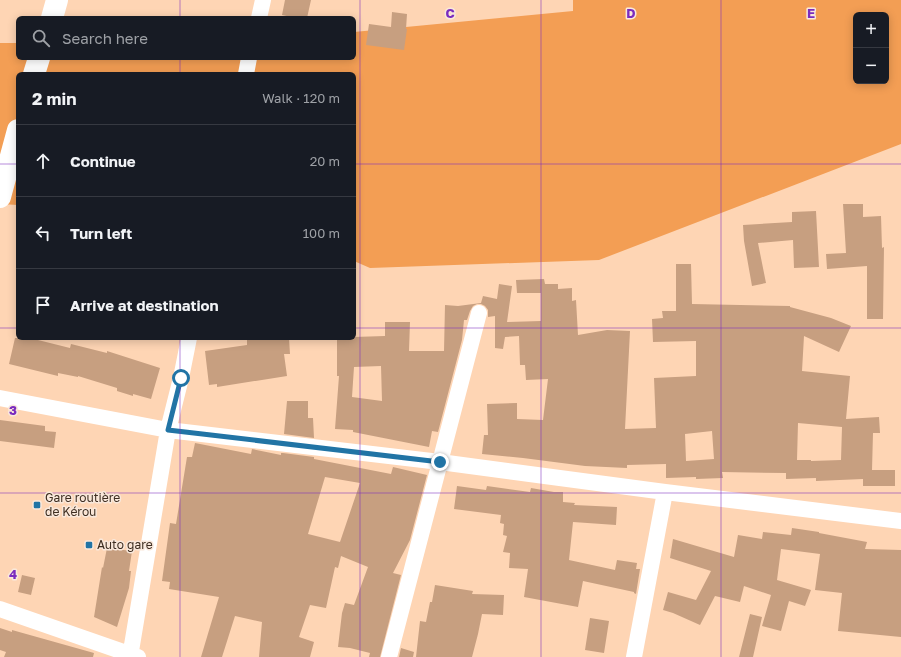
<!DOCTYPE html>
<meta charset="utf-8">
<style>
:root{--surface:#171b24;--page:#242831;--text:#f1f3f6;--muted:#9ea1a6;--line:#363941}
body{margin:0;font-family:"Golos Text",sans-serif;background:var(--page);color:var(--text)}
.controls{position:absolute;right:12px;top:12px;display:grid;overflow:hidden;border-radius:6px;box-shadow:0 2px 10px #0003}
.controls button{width:36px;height:36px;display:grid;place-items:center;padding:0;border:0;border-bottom:1px solid var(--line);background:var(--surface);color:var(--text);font:20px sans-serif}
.stop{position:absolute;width:12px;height:12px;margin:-9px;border:3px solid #2174a5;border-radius:50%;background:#fff}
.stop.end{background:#2174a5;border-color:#fff;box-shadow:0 1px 4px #0008}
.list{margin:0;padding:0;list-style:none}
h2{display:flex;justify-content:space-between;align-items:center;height:52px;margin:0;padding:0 16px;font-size:17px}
h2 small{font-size:13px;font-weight:400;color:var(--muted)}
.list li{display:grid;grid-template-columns:26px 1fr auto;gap:12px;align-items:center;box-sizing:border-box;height:72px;padding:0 16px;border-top:1px solid var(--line)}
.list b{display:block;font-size:15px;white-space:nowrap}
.list em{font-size:13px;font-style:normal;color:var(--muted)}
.icon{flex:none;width:22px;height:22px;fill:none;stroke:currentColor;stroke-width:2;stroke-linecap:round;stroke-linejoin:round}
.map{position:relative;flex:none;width:901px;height:657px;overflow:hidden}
.search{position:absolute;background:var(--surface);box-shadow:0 2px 10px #0003;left:16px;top:16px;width:340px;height:44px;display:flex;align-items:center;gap:10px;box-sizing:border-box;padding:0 14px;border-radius:6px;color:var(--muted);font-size:15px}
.panel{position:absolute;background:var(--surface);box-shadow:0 2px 10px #0003;left:16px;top:72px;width:340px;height:268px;border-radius:6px}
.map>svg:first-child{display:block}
.green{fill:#f39e54;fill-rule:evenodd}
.building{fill:#c79f80;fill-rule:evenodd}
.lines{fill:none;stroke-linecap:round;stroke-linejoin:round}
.street{stroke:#fff;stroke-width:16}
.primary{stroke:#fff;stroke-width:22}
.route{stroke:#2174a5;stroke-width:5}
.grid{fill:none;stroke:#7b2cbf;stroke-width:1;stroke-opacity:0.55}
.poi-dot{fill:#2174a5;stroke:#f9e8db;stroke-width:1.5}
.labels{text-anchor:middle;stroke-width:3;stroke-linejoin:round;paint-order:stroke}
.poi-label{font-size:12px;fill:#3d2d20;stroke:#f9e8db;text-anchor:start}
.grid-label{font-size:13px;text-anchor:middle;font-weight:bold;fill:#7b2cbf;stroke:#f9e8db;stroke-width:3;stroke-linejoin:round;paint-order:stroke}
</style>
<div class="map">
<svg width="901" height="657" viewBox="0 0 901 657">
<rect width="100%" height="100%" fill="#fed5b4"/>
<path class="green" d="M573,0H901V144L599,260L370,268L354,261V74H18V205L0,204V43H18V58H354V32L573,11ZM856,15H886V81H856Z"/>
<path class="building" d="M285,0H311L307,18H296L282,15Z
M392,12L407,14L406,29H407L404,50L366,45L369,24L391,27Z
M843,204H863V217L881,216L882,248L884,247L883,319H867V266L827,269L826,254L846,253Z
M816,211L819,267L794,268L793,240L758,243L766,283L752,286L744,241L743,225L792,222V212Z
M676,264H691L692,304L790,306V307L831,318L851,326L839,352L804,336L802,371L850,376L846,419L879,417L880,433H873L872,470H895V486H863V479L816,481V478L786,479V473L722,472L723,478L696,479V477L666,478V464L627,465V468L585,466L523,458L482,454L484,435H488L487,404L517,403V419L543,420L548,379L526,380L525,365H520L519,336L505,337L503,349L495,348V316L488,317V310L485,306L481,304H477L473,306L470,311L467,320H464L462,340L438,432L432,431L429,447L353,432V430L335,429L339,376H337V338H354V337L385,336V322H410L409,351H444L445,305L458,306L481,303L483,296L497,299L499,284L512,286L507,322L541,321V293H517L516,280L544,279L545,284H558V289L572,288V301L576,300L578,335L607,330L630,331L625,429L656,428L654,378L696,376V341L653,342L652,319L663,318L662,311H676ZM381,366L382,401L352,397L354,367ZM798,423L842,427L841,460L811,461V460H797ZM712,431L714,459L686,461L685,434Z
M15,338H30L70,348L71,344L107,353V351L160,368L151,399L133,394V396L117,391V388L78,376V377L58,373V376L9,364Z
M247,338H289L290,354H284L287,376L217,387V384L209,385L205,351L247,345Z
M287,401H308V418H313L314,438L284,434Z
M0,420L45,426V431L56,432L54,448L0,441Z
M195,443L251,454L252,449L281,455V453H283L314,457V459L391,474L393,467L427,475L410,540L393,573L401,575L380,657H369L370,653L350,648L338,647L342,613L345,603L354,605L368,567L341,556L338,568L335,567L326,608L310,605L299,637L314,642L310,657H259L262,622L235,616L222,657H201L219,597L169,589L170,582L162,581L170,523L176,524L187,457H192ZM325,477L360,483L340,542L308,534Z
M457,486L486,490L487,486L530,492L531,488L554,492H563V502L575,503L574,505L617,507L616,525L573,522L569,560L615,570L617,560L637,563L636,569H640L636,594L634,593V592L583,581L578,607L524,597L528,569L509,568L510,553L503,552L507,536L503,535L504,524L500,523L501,515L454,509Z
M792,528L819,532V533L867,542L865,549L901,550V637L838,631L842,593L815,590L820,554L781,549L777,580L811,590L805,606L789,601L781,631L762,626L771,595L744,586L740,602L715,596L700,625L673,613L663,610L668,592L696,600L711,571L670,558L673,539L734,557L738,535L762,539L763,532L791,535Z
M107,548L132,551L129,571H131L129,588L117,627L94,617L102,567L103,568Z
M22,575L35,578L31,595L18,592Z
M435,585L473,591L472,594L504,595L503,615L482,614L478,634L472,657H416L420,621L426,622L430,602H432Z
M750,614L762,617L753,657H739Z
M590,618L609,621L604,653L585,650Z
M0,628L12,632V630L94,653L93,657H4L6,652L0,650Z
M401,648L414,652L413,657H399Z"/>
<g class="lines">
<path class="street" d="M259,18L263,0
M246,74L249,58
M0,398L168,430L440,462L665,492L901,521
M0,609L138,657
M130,657L168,430L181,378L189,338
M389,657L479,313
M634,657L665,492"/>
<path class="primary" d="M52,18L57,0
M34,74L39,58
M0,197L18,130"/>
</g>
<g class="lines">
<path class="route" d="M181,378L168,430L440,462"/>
</g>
<path class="grid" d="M180,0V18M360,0V657M541,0V657M721,0V657M180,58V74M0,164H18M354,164H901M0,328H18M354,328H901M180,338V657M0,493H901"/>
<g class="poi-dot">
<rect x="33" y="501" width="8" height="8" rx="2"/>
<rect x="85" y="541" width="8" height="8" rx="2"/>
</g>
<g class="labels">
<g class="poi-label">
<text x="45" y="502">Gare routière<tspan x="45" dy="14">de Kérou</tspan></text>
<text x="97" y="549">Auto gare</text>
</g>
</g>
<g class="grid-label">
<text x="450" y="18">C</text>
<text x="631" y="18">D</text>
<text x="811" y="18">E</text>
<text x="13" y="415">3</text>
<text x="13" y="579">4</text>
</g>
</svg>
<div class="controls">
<button>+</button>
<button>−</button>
</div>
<div class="stop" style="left:181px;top:378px"></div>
<div class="stop end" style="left:440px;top:462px"></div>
<div class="search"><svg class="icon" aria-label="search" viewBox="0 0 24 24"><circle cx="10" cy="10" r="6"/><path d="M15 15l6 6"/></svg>Search here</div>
<section class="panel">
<h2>2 min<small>Walk · 120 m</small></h2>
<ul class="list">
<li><svg class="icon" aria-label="ahead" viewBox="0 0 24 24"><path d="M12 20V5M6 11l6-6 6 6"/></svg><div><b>Continue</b></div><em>20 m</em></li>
<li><svg class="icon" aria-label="left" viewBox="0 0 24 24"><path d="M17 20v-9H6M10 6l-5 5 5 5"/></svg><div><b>Turn left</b></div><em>100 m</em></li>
<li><svg class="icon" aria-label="arrive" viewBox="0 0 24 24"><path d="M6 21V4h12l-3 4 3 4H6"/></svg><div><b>Arrive at destination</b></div></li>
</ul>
</section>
</div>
